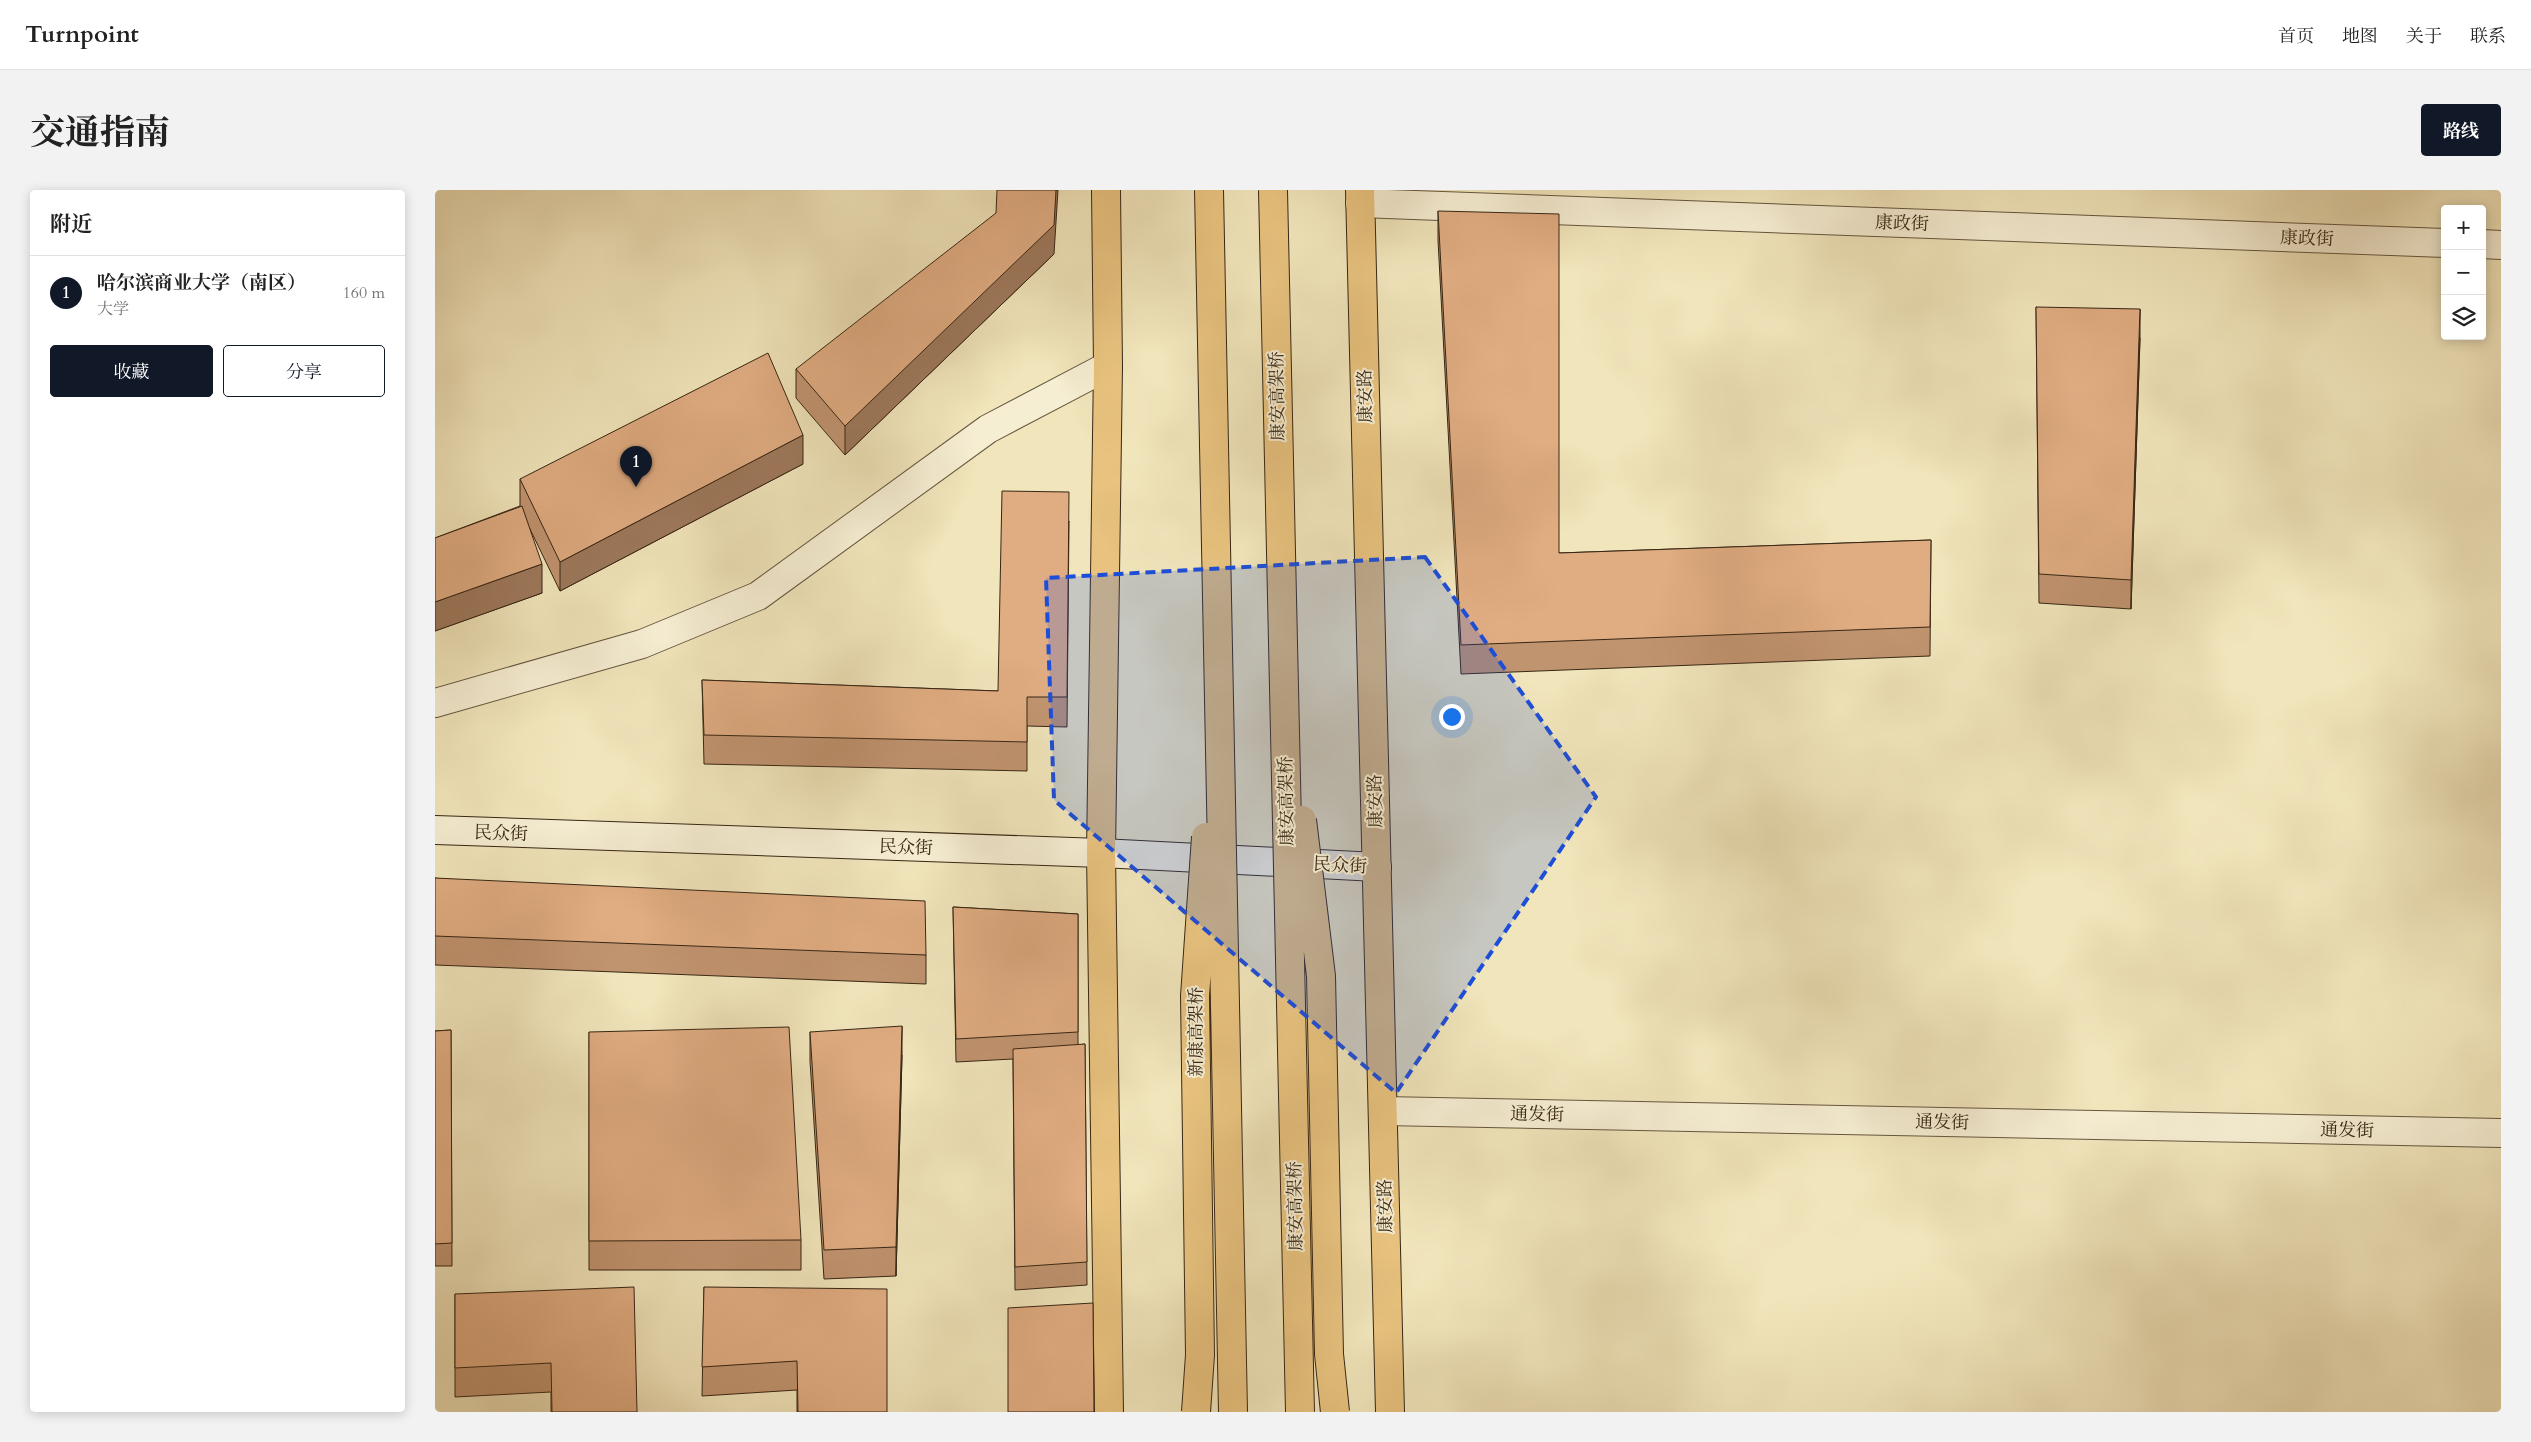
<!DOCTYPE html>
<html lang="zh">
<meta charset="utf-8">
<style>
:root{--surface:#fff;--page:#f2f2f2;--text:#222;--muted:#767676;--line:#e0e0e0;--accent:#111827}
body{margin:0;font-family:Cardo,"Noto Serif SC",serif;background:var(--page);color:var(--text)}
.controls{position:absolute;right:15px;top:15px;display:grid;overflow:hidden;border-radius:5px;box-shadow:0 2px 12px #0003}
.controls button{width:45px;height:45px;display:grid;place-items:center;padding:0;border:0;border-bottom:1px solid var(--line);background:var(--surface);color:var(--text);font:25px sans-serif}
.you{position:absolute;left:1016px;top:526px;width:18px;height:18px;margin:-12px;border:4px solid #fff;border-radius:50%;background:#1a73e8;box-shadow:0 0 0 8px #1a73e833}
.badge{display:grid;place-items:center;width:32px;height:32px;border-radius:50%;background:var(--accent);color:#fff;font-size:16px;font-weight:700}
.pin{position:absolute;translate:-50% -41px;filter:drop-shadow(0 1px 2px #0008)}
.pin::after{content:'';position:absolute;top:26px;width:18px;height:15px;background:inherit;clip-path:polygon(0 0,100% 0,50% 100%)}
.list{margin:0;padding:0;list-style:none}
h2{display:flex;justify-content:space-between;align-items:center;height:65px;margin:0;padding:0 20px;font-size:21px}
h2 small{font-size:16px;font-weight:400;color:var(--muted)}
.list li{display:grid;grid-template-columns:32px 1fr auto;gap:15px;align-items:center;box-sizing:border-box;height:75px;padding:0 20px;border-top:1px solid var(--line)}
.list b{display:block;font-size:19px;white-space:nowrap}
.list p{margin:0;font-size:16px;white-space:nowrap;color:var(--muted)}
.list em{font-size:16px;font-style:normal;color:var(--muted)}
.actions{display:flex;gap:10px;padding:15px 20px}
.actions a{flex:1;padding:11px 0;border:1px solid var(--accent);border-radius:5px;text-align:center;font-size:18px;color:var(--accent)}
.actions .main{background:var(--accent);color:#fff}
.icon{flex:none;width:28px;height:28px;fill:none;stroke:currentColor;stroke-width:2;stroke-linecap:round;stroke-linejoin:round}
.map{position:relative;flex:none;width:2066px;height:1222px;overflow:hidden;border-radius:5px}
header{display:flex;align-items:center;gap:30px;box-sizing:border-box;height:70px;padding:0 25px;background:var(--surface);border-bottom:1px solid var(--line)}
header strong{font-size:24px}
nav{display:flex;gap:28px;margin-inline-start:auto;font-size:18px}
.intro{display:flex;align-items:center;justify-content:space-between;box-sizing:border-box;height:120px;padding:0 30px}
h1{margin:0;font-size:35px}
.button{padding:12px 22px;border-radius:5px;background:var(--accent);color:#fff;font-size:18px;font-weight:700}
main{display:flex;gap:30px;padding:0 30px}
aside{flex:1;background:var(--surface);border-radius:5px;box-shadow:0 2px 12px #0003}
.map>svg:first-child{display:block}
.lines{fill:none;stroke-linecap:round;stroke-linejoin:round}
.minor-casing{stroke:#66563e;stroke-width:30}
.tertiary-casing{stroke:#66563e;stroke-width:30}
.secondary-casing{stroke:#372614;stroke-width:30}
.trunk-casing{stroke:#372614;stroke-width:30}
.minor{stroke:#f6eed3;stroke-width:28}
.tertiary{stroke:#f6eed3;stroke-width:28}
.secondary{stroke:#f6eed3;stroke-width:28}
.trunk{stroke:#e8c27e;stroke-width:28}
.trunk-bridge-casing{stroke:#372614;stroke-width:30;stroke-linecap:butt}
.trunk-bridge{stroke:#e8c27e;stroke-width:28}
.wall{fill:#c19470;stroke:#372614}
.shaded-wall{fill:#9d785b;stroke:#372614}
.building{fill:#e0ac82;stroke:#372614}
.marked{fill:#1d4ed8;fill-opacity:0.2;stroke:#1d4ed8;stroke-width:4;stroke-dasharray:10 6;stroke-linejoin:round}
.labels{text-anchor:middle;stroke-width:4;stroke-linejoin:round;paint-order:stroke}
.street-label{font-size:18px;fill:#372614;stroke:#f6eed3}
</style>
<header>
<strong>Turnpoint</strong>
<nav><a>首页</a><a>地图</a><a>关于</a><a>联系</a></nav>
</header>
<div class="intro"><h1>交通指南</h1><a class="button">路线</a></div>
<main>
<aside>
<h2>附近<small></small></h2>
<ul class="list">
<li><span class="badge">1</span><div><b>哈尔滨商业大学（南区）</b><p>大学</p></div><em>160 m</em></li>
</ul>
<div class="actions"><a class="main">收藏</a><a>分享</a></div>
</aside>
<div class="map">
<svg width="2066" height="1222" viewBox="0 0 2066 1222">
<rect width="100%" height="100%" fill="#f1e5bb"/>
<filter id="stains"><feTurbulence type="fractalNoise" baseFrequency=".004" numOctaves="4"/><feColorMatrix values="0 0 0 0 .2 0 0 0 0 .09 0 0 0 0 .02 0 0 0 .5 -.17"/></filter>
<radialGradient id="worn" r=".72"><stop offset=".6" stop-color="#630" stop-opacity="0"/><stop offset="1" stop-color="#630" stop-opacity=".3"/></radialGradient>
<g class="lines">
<g class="minor-casing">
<path id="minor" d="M0,513L207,454L323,406L553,239L673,176
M948,921L2066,943"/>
</g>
<g class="tertiary-casing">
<path id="tertiary" d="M925,13L2010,53
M2047,54L2066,55"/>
</g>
<g class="secondary-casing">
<path id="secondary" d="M0,640L666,663L942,677"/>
</g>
<g class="trunk-casing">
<path id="trunk" d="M671,0L673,176L666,663L674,1222
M925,0L955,1222"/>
</g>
<use href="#minor" class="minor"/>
<use href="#tertiary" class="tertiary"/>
<use href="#secondary" class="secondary"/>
<use href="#trunk" class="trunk"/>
<g class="trunk-bridge-casing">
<path id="trunk-bridge" d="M774,0L798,1222
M838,0L865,1222
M867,630L886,786L894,1164L900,1222
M761,1222L765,1165L760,806L771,647"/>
</g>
<use href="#trunk-bridge" class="trunk-bridge"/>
</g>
<path class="wall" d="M1003,21L1124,363L1496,350L1495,466L1026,484L1003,50Z
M619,64L410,265L361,208V179Z
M1601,117L1705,148L1696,419L1604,413Z
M368,274L125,401L94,337L107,403L0,441V348L85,316V289Z
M634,331L632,537L592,536V581L269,574L267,490L563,501Z
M0,688L491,765V794L0,775Z
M518,717L643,724V855L650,854L652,1095L580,1100L578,869L521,872Z
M16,840L17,1076H0V841Z
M154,842L366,1050V1080H154Z
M375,842L467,865L461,1086L389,1089L375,871Z
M269,1097L452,1222H362V1200L267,1206Z
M20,1104L202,1222H116V1202L20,1207Z"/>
<path class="shaded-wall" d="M621,0H623L619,64L410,265V236Z
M1705,119V148L1696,419V390Z
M368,245V274L125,401V372Z
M107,374V403L0,441V412Z
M467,836V865L461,1086V1057Z"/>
<path class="building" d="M562,0H621L619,35L410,236L361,179L561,23Z
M1003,21L1124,24V363L1496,350L1495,437L1026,455Z
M1601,117L1705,119L1696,390L1604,384Z
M333,163L368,245L125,372L85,289Z
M567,301L634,302L632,507H592V552L269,545L267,490L563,501Z
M87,316L107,374L0,412V348Z
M0,688L490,711L491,765L0,746Z
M518,717L643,724V842L521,849Z
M467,836L461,1057L389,1060L375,842Z
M354,837L366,1050L154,1051V842Z
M16,840L17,1053L0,1054V841Z
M650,854L652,1072L580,1077L578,859Z
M199,1097L202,1222H117L116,1173L20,1178V1104Z
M269,1097L452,1099V1222H363L362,1171L267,1177Z
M658,1113L659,1222H573V1118Z"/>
<path class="marked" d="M990,367L1161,607L961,903L619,610L611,388Z"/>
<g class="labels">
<g class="street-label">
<text transform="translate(1467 33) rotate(2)" y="6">康政街</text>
<text transform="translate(1872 48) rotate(2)" y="6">康政街</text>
<text transform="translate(842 206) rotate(-91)" y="6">康安高架桥</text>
<text transform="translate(930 206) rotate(-91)" y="6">康安路</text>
<text transform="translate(851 611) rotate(-91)" y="6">康安高架桥</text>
<text transform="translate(940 611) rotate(-91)" y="6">康安路</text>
<text transform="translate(66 643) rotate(2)" y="6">民众街</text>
<text transform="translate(471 657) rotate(2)" y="6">民众街</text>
<text transform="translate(905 675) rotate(3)" y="6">民众街</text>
<text transform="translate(761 842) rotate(-90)" y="6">新康高架桥</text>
<text transform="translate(1102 924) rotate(1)" y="6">通发街</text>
<text transform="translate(1507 932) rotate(1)" y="6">通发街</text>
<text transform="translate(1912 940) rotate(1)" y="6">通发街</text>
<text transform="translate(860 1016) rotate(-91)" y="6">康安高架桥</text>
<text transform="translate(950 1016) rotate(-91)" y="6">康安路</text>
</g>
</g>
<rect width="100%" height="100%" filter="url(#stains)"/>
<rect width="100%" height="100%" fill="url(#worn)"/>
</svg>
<div class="controls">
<button>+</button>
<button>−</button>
<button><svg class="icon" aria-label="layers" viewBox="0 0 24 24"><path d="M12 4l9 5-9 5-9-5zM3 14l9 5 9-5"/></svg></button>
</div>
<div class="you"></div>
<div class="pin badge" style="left:201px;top:297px">1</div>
</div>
</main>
